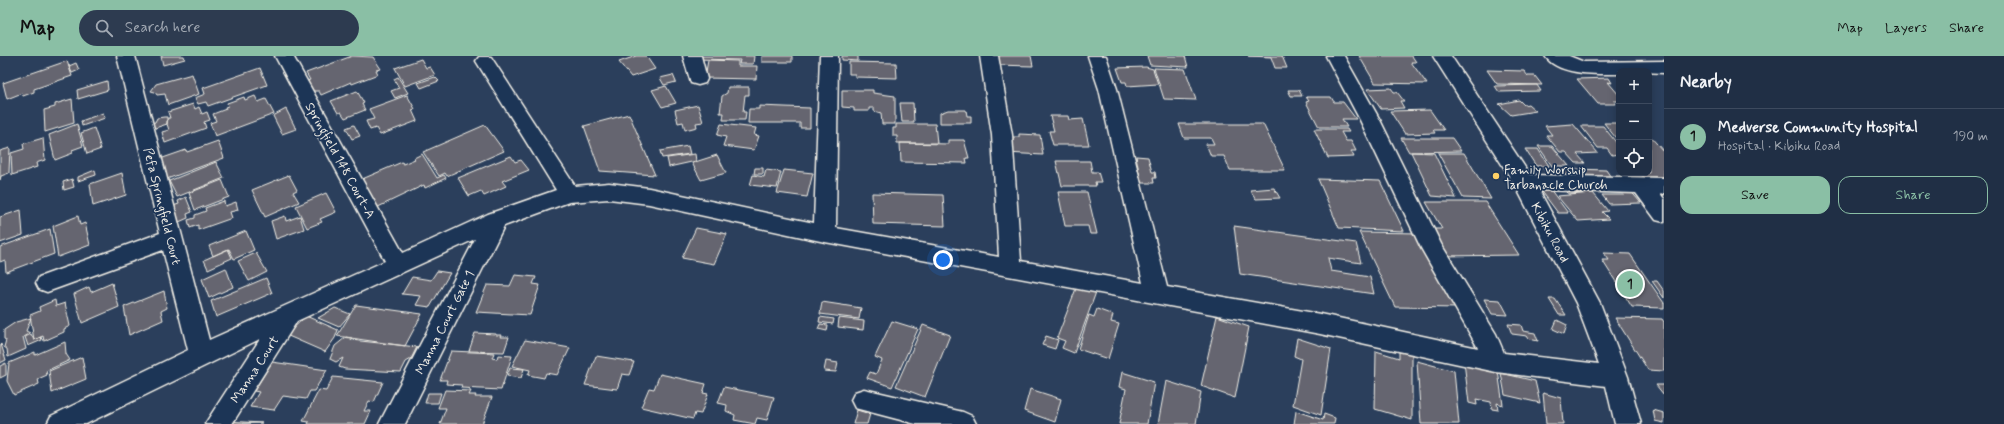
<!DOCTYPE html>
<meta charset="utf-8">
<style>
:root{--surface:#202f45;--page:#2d3b50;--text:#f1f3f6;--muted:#a2a9b3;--line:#3d4a5e;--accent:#8abfa5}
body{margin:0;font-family:Mynerve,sans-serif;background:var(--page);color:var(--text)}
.controls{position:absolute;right:12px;top:12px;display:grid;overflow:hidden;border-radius:8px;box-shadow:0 2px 10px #0003}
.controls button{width:36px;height:36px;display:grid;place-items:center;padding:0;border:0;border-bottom:1px solid var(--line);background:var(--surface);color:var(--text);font:20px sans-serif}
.you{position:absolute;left:943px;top:204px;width:14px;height:14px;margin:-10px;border:3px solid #fff;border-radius:50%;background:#1a73e8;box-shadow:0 0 0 6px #1a73e833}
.badge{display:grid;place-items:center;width:26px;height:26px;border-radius:50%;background:var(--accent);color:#111;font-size:13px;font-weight:700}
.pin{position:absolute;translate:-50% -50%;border:2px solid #fff;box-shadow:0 1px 4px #0006}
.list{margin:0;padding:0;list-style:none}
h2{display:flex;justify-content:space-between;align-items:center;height:52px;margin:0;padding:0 16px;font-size:17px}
h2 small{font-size:13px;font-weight:400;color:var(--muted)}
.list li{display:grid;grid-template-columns:26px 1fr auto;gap:12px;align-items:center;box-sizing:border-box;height:56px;padding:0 16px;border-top:1px solid var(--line)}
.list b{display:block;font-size:15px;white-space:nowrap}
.list p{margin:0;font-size:13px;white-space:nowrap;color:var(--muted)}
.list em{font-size:13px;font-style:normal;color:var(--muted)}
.actions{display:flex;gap:8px;padding:12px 16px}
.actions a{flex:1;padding:9px 0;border:1px solid var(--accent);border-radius:12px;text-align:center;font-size:14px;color:var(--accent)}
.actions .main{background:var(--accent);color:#111}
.icon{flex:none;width:22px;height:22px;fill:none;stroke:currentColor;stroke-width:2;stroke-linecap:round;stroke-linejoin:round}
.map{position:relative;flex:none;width:1664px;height:368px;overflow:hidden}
header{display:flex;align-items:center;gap:24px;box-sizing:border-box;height:56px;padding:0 20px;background:var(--accent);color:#111}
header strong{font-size:19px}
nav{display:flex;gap:22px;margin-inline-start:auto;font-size:14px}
.search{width:280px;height:36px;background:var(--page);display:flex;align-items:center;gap:10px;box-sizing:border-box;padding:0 14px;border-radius:22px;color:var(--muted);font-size:15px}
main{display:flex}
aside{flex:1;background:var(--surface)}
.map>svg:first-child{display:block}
.building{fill:#65656f;stroke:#f4f1e8}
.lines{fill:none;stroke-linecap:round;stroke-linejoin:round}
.street-casing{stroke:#f4f1e8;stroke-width:3}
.street{fill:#1d3557;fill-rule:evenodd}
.poi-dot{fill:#ffd166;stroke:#1d3557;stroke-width:1.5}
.labels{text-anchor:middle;stroke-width:3.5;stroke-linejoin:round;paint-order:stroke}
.street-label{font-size:13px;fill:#f4f1e8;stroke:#1d3557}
.poi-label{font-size:13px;fill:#f4f1e8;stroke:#1d3557;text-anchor:start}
</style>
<header>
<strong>Map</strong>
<div class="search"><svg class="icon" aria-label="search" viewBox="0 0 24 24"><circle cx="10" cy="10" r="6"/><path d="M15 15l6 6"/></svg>Search here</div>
<nav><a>Map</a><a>Layers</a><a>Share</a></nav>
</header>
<main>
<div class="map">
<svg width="1664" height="368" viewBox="0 0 1664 368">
<rect width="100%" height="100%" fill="#2b3f5c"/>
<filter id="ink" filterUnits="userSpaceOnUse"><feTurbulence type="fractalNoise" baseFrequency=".025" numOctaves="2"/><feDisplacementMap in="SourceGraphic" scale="8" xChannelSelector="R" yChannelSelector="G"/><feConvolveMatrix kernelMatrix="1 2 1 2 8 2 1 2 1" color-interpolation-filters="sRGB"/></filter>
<g filter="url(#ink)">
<path class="building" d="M161,0H184L185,3L163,9Z
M352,0L373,1L381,13L376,14L378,18L352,28L351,26L321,39L319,35H312L306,25L310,24L306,17Z
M636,0H646L655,13L631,21L619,6Z
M697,0H754L753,8H739L740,4L696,3Z
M762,0H792V6H762Z
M842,0H858V5L842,4Z
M994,0H1031L1033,10L995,9Z
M1147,0H1185L1188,11L1150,9Z
M1248,0H1282L1287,12H1275L1271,1Z
M1359,0H1412L1416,6H1411L1427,28L1375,27Z
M421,3L426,12L430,11L435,19L405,30L395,12Z
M708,4L738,5V10H757L756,23L705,22Z
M67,5L72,20L34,33V36L23,40L22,37L7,43L3,27Z
M849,6L896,7L897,22L855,21V18H849Z
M76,7L79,14L72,17L69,10Z
M1146,11L1153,13L1158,28L1127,30L1126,26H1122L1117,12Z
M260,12L267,29L208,50L206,46L198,48L195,42L205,38L203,32Z
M1154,12L1185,13L1196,44L1164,43Z
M1487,14L1524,15L1528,20H1535L1542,29L1497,28Z
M192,18L199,38L168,49L165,38L157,39L155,36L151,35L156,28Z
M673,19L676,26L664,29L660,22Z
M398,21L408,37L395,42L391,35L399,32L394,23Z
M435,21L439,25L421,32L418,27Z
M1609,22L1612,27L1608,26L1619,39V45H1614L1616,48H1598L1577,23Z
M107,25L108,34L78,43L77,34Z
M1537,29L1541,35L1499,36L1495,30Z
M666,30L676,47L662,51L652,34Z
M728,31H749V39H745L743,56H746L745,64H723L724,57H720L722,40L727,37Z
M1391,32L1394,36H1397L1404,45H1400L1404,52L1381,53L1367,33Z
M842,34H873V37L895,40V68H882L881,57L874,55V52H869V55H854V52L842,51Z
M1288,34H1299L1302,40H1291Z
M357,35L364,47L362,48L365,54L345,62L341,56L338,57L331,45Z
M407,39L415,53L412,54L417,65L380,79L376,72L370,74L366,65L374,63L369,53Z
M255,40L258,46L266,43L274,58L215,80L210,67L216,65L213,58L226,53L225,51L228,50L227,47L244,41L245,44Z
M1306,41H1331L1334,46H1343L1356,63H1342L1347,71H1319L1306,46L1309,45Z
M72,43L74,67L45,76L44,54L55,51V48Z
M1519,44L1524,49L1528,48L1536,55L1511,59L1499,48Z
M900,47H913L914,66H902Z
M193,48L195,53L199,51L202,58L207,56L210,64L204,66L206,72L165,87L162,76L169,74L167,68L168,62H170L168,56Z
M698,49L703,66L696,67L697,71L685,74L683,66L678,67L675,54Z
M759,50L810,52V72H800V67H748L749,53H759Z
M286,53L296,73L282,78L273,60Z
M948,54H966L967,60H971V67H940V57Z
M1430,54L1444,74H1433L1435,77L1405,78L1390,55Z
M103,57L105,62L82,70L81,65Z
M629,58L655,119L600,115L584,70Z
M1050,60H1068L1069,64L1083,63L1089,89H1053L1049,75H1054Z
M164,61H167V68L152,73L150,68L155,66L157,62Z
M1604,67H1619V86Z
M77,68L83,90L72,94L73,97L55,104L49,79Z
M721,68L756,72L754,79L759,80L754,94L723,90L726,81L717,79Z
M896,68H935L937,87H897V80H893V72H896Z
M1179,68H1263L1285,114H1230L1224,100H1211L1206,88H1214L1211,82H1184Z
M1573,68L1598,97L1577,98L1585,107H1576L1566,96H1560L1546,79H1552L1545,70Z
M354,69L360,80L352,83L346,72Z
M485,69L504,95L447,120L445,117L439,120L423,96Z
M1581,70H1603L1619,90V98L1612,99L1607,92H1598Z
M94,72L101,93L87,98L81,77Z
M1314,73H1347L1349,76H1341L1346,85H1351L1356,95H1351L1354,101L1328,102Z
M1019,78L1040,79L1043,99L1006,97L1009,81H1019Z
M1649,79L1664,96V121H1644L1641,117H1649Z
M43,82L45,104L36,107L37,111L12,119L11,97L24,93L23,88Z
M1401,82H1452L1461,95L1409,96Z
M948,84H964L969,102H966L967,107L901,106L900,87L948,88Z
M218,85L224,102L167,123L160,103L186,94L187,96Z
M688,90L690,98L662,102L660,95Z
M1538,90H1552L1569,110H1552Z
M10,92L9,117L1,120L0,124V95Z
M1525,93H1538L1549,110H1536Z
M1411,96L1434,97L1456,142L1432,140Z
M1438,97H1464L1491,143L1463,142Z
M422,98L437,122L444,119L446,122L425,132L424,129L376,152L360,124L402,106L403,108L415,103L414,102Z
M695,98L696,105L669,111L667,102Z
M717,99L726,117L701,124L692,107Z
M511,100L515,106L521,104L529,114L502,125L506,130L484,140L481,135L469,140L458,122Z
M1136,100L1148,101L1152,116H1155L1156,122H1153L1154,127H1141Z
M1056,105H1090L1092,116H1098L1101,126H1095L1096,130H1062Z
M216,106L224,122L177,141L169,125Z
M755,112H763V118H754Z
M1543,112L1606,114L1615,127L1552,125Z
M95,114L96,119L78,125V121Z
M766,114L781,116L777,132L750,129L753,119L764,121Z
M784,114L813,117L807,141L777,137Z
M122,117L126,139L93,150L90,128Z
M289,119L297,134L293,136L299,146L265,161L252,134Z
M72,123L74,131L64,134L63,126Z
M1318,123L1380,125L1404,175L1339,172Z
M222,124L229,141L195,154L189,137Z
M1274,132L1280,142L1256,143L1250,134Z
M1583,132L1587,137L1568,138L1564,134Z
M1628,132L1641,147L1609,148L1602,139H1624L1619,133Z
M1540,133H1550L1568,157H1558Z
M1058,136H1087L1097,178H1090L1088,170H1065Z
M326,137L336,156L320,163L322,166L307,172L296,150Z
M872,137L943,139L945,170L873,168Z
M1593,137L1608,155L1602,156L1609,163L1578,165L1557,140Z
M186,141L192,156L187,158L188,162L179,166L173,150L179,148L178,145Z
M224,145L225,150L236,146L238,154L230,156L232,162L198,174V169L190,172L188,164L195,162V159L206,155L205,152Z
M1426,146H1485L1519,199L1442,200L1427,173H1442Z
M21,154L23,179L0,187V161Z
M78,160L80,169L85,167L90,189L58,201L53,170Z
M285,160L286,165L300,160L304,173L276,183L271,165Z
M1234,170L1356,187L1361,207L1328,202L1331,215L1370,221L1374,238L1240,218Z
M696,172L727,178L714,208L682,202Z
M50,173L54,198L6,216L5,204L0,206V191Z
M246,175L254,194L234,203L229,193L213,200L209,190Z
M1359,176L1418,177L1458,252L1395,251Z
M228,193L232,202L208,213L204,204Z
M256,197L267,216L249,225L238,205Z
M1604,197L1630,198L1664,247V252L1632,251L1602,204H1609Z
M226,212L233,231L209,242L202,223Z
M437,215L450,217L430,251L416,249L421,240L402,238L412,221L431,224Z
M515,219L536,221L533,228L540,229L530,259L476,256L487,229L510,230Z
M266,222L272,237L216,261L211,245Z
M1652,225H1657L1664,235V242Z
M112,227L119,251L82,267L74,238L89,231L91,236Z
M1077,230L1096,236L1074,297L1062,292L1065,285L1057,282Z
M164,235L167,252L161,255L163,264L129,279L124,251Z
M1484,243L1500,244L1508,259L1492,258Z
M1549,243H1555L1566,259H1559Z
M55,244L56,250L65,247L70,270L64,273V276L44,285L43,280L34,284L30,259L40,255L39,251Z
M822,246L861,252L859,263L820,258Z
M356,249L422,258L405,290L337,280Z
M335,252L350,258L339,271L318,262Z
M1097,253L1113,259L1111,266L1119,268L1108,303L1078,293L1089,259L1094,261Z
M306,260L338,274L335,282L325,296L286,279Z
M1217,260L1249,271L1235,342L1201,330Z
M820,261L834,263L833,268L819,266Z
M31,262L26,275L30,277L23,281L26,293L8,301L7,293L4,291L6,284L4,283V274L16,266Z
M839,262L864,265L863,274L838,271Z
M1615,262L1662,263L1664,266V315L1648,314Z
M1557,264L1567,269L1564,278L1553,273Z
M892,265L918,273L892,331L867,322L870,316L876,318L882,304L875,301Z
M820,268L828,269L827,275L818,273Z
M1508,268L1521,269L1523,275L1535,277L1538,285L1529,283L1527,280L1512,278Z
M923,269L950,279L925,341L896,330Z
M475,277L496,278V279H501L500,281H509L504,296L469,295Z
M31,278L34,284L41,281L42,284L28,290L25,281Z
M1046,280L1058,284L1055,293L1042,289Z
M346,281L352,282L351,284L417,291L411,303L406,306L401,316L345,313L339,311L343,302L336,306L330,303L335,290Z
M1297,282L1331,293L1321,359L1293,349L1301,303L1294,300Z
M525,284L570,292L557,319L546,317L544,322L528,319L530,314L512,310Z
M65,286L66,298L70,304L46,315L47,319L38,323L39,328L14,339L7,325L9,307L35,296V299Z
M1399,287L1412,291V364L1375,353L1376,295L1399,302Z
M1,288L6,304L0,307V289Z
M451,295L494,297L492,302L497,303L498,299L512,300L501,334L461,332L462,329L446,328L447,324H440Z
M596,300L634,306L629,319L622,318L617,333L585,329Z
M82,301L86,323L52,337L49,315Z
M826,305L838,307L836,316L824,315Z
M1417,305L1454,315L1459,368H1421Z
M272,306L327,314L314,335H310L306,343L283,340L274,354L250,351L259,336L254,335Z
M1464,306L1498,315L1503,349L1497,347L1498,354L1492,353L1491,346L1476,343L1477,349L1469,347Z
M6,307V319L0,322V310Z
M510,312L524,313L521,322L507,320Z
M1122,316L1154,326L1147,368H1119L1126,333L1119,331Z
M1501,317L1535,325L1540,347L1505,339Z
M660,318L706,328L703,337L708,338L701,358L695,357L693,363L641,351L649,332L654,333Z
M333,321L383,326L374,346L369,345L364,355H371L365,368H308L309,366L303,365L319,334L326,335Z
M1166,325L1201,336L1196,368H1158Z
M1656,329H1664V339Z
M724,331L774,341L767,364L757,362L755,368L734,364L735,359L726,355L727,349L718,347Z
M1030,333L1061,343L1055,366L1024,355Z
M445,334L471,335L469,339H476L475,341H492L482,368H440L446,352H438Z
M428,337H441L438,347H425Z
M1543,337L1561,342L1563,368H1546Z
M857,354L870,358L867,368H853Z
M1653,354L1664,357V367L1655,365Z
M1296,355L1323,364L1324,358L1335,362L1334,368H1294Z
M226,365L262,367L224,368Z"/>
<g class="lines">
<g class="street-casing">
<path id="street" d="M117,0H135L209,284L385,205L275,0H293L403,197L488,158L556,134L476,5L479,1H491L575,130L609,127L649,132L814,167L820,0H838L836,172L999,201L992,79L980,0H998L1012,79L1021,205L1143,227L1099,33L1088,0H1106L1117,33L1167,231L1320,258L1478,292L1421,192L1360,64L1326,0H1344L1380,64L1441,188L1496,278L1504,297L1599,308L1576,247L1515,129L1433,0H1451L1530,119L1664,122V138L1660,137L1664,143V166L1656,164L1636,137L1539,134L1600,247L1628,321L1641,368H1615L1606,330L1496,316L1320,278L825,186L649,148L609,143L569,146L504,170L405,368H379L475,183L297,265L232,368H205L260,283L86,368H47L51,360L188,294L163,194L47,236L39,233L36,227L39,221L160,177Z
M683,0H701L707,23L705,27L698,29L691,27Z
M1545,0H1569L1584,6L1664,5V17L1619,15V18C1598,18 1558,20 1545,0Z
M864,333L963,356L972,360L976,368H916L855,352L851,344L855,336Z"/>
</g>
<use href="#street" class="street"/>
</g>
</g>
<circle class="poi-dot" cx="1496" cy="120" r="4"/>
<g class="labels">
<g class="street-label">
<text transform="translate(341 104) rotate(61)" y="5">Springfield 148 Court-A</text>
<text transform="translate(163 150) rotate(76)" y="5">Pefa Springfield Court</text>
<text transform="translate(1551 176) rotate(62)" y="5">Kibiku Road</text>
<text transform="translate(444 266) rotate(-63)" y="5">Manna Court Gate 1</text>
<text transform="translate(254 313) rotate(-57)" y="5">Manna Court</text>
</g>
<g class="poi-label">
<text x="1504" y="118">Family Worship<tspan x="1504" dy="15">Tarbanacle Church</tspan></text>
</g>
</g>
</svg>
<div class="controls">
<button>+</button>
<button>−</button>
<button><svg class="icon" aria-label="locate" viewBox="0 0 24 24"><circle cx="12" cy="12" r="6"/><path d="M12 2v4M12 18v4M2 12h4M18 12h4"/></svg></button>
</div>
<div class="you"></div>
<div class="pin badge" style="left:1630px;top:228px">1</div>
</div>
<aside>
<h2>Nearby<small></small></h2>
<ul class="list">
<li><span class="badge">1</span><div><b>Medverse Community Hospital</b><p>Hospital · Kibiku Road</p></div><em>190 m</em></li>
</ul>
<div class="actions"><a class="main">Save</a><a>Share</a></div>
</aside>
</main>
